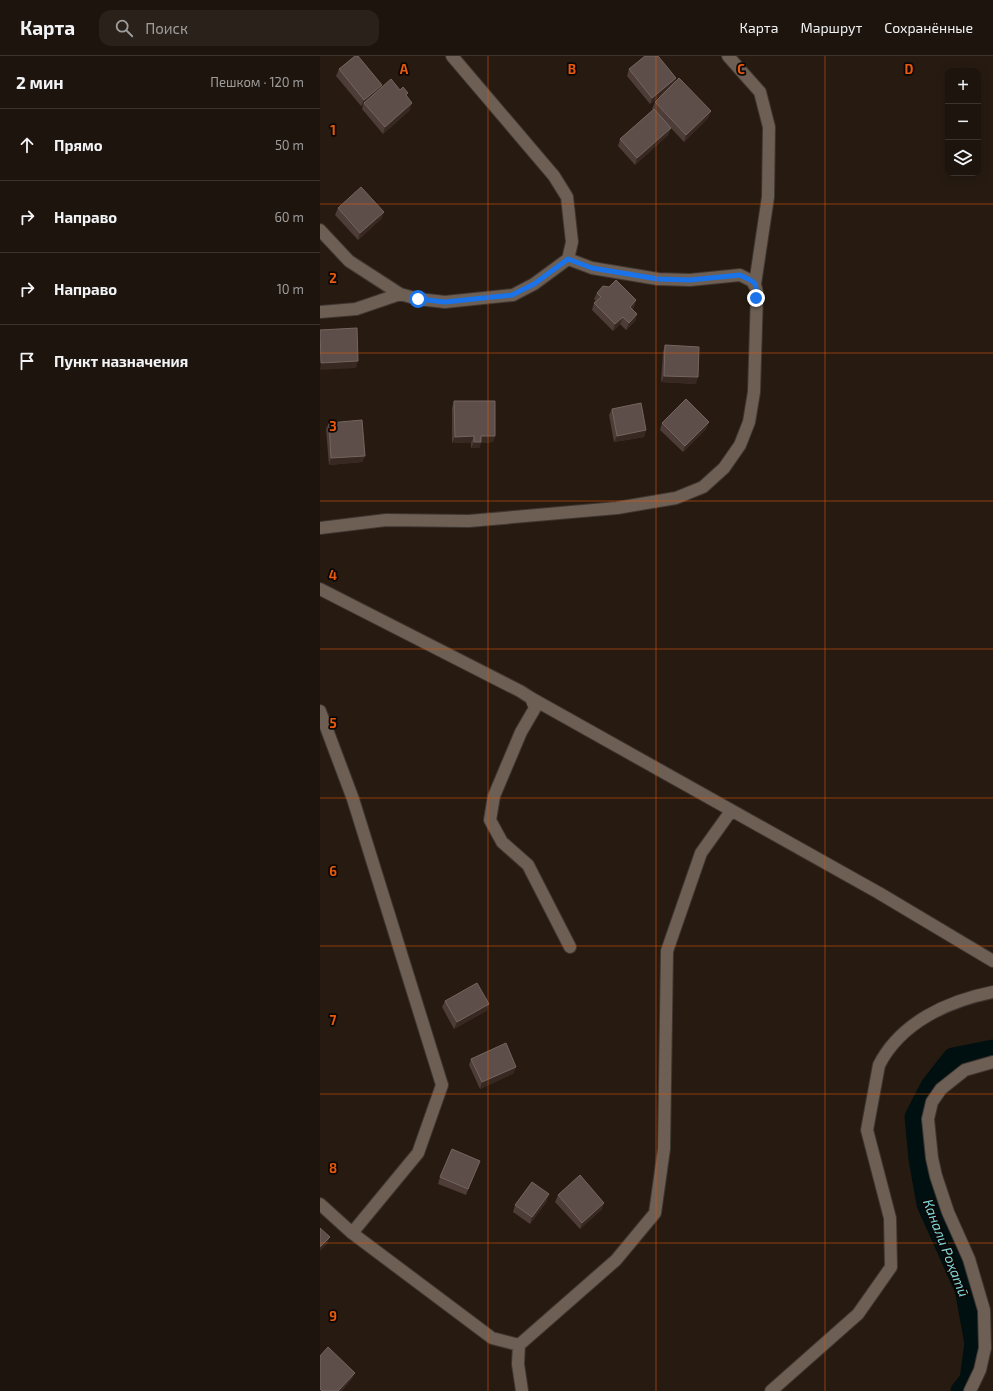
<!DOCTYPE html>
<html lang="ru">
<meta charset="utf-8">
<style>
:root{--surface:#1d140d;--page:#2a211b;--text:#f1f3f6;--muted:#a09e9d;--line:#3b332e}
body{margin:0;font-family:"Exo 2",sans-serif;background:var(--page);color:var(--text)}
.controls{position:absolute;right:12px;top:12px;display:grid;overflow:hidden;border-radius:8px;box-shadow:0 2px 10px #0003}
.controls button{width:36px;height:36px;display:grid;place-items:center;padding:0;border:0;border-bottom:1px solid var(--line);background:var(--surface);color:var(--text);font:20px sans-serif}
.stop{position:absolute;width:12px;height:12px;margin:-9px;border:3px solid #1a73e8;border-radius:50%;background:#fff}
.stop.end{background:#1a73e8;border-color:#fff;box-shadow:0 1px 4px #0008}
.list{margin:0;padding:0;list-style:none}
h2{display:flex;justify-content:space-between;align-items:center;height:52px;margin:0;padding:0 16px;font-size:17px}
h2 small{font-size:13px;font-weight:400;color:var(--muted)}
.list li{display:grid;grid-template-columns:26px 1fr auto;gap:12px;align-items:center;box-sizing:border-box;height:72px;padding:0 16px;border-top:1px solid var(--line)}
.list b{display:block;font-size:15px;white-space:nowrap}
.list em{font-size:13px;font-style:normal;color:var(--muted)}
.icon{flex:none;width:22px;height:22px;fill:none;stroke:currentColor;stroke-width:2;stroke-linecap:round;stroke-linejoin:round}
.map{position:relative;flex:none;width:673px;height:1335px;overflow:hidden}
header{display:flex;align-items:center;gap:24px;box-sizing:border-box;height:56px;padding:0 20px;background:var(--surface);border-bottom:1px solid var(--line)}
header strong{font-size:19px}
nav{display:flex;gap:22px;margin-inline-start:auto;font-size:14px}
.search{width:280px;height:36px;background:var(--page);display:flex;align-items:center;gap:10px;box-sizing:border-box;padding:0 14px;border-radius:12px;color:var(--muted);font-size:15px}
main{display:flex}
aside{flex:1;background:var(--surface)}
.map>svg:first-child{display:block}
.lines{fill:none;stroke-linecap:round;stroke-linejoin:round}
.canal{stroke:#000f10;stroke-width:21}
.minor-casing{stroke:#3f3631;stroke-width:14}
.minor{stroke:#6d5f53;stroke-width:12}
.wall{fill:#4d3c38}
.shaded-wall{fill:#372821}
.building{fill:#5e4e4a;stroke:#746560}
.route{stroke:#1a73e8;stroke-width:5}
.grid{fill:none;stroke:#e8590c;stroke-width:1;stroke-opacity:0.55}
.labels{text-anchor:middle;stroke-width:3.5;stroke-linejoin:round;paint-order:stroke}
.water-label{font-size:14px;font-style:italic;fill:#82dade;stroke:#0c0704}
.grid-label{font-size:13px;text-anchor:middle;font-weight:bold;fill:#e8590c;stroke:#0c0704;stroke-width:3.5;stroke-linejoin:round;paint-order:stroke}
</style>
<header>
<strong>Карта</strong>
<div class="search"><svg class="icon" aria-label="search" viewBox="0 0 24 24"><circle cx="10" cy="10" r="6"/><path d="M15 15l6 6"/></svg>Поиск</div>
<nav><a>Карта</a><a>Маршрут</a><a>Сохранённые</a></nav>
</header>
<main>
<aside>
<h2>2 мин<small>Пешком · 120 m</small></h2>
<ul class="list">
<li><svg class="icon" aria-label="ahead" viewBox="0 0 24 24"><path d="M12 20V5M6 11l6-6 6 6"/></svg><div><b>Прямо</b></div><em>50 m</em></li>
<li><svg class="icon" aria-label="right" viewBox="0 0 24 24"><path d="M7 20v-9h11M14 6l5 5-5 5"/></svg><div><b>Направо</b></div><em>60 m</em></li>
<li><svg class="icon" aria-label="right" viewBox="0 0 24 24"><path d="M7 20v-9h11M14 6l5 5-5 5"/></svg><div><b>Направо</b></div><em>10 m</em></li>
<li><svg class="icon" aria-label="arrive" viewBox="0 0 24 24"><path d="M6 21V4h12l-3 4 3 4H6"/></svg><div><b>Пункт назначения</b></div></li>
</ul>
</aside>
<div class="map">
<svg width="673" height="1335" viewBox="0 0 673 1335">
<rect width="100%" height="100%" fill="#271b11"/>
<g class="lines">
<path class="canal" d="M641,1335L650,1324L655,1287L645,1233L607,1148L599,1103L595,1061L611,1030L633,1002L673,994"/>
<g class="minor-casing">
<path id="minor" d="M408,0L440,36L449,71L448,141L435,228
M0,174L29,205L80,238L36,253L0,256
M80,238L98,243L125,246L193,239L214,228L248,203L252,186L247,141L234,120L132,0
M0,472L66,464L149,465L297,452L356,442L383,431L404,412L420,389L429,366L434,336L437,237L436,232L432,225L420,219L370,224L338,223L272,212L248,203
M0,533L200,635L211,642L215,652L201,676L174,740L170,764L182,786L208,809L250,891
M211,642L559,837L673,905
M0,655L33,743L122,1029L98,1097L32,1177L0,1148
M32,1177L172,1282L199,1289L198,1308L202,1335
M199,1289L296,1204L335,1157L344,1093L347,895L381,797L411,755
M451,1335L538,1258L571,1211L570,1162L547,1074L559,1009C581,966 628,945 673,936
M650,1335L660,1314L665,1292L664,1254L649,1203L628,1156L616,1120L612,1102L608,1063L612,1046L621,1033L645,1014L673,1006"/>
</g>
<use href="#minor" class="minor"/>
</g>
<path class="wall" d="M19,13L62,29L61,32L87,41L90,54L63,78L42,53L43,49L41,50L16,20Z
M309,13L356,22L354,27L391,55L388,62L364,86L350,71L351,72L348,79L315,109L298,90L300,83L333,54L332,53L335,46L345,36L330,48L307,20Z
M18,152L64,156L61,163L38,184L15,159Z
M277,237L316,244L314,251L312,253L317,258L315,265L306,274L300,268L293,275L272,254L274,247L276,245L274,243Z
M345,289L376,328L341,326L343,296Z
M134,345L175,380L173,386L161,387L159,392H151V387H132V352Z
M292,353L326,374L324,381L294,386L289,359Z
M389,366L386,373L363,396L340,374L342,367Z
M9,367L45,400L42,406L9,409L6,373Z
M125,945L169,948L166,955L134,973L122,951Z
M151,1003L194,1017L160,1033L149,1009Z
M157,1111L146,1139L118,1128L120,1121Z
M238,1139L282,1153L260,1173L235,1146Z
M227,1145L210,1168L193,1156L195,1149Z"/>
<path class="shaded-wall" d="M356,22L353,29L330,48L332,42Z
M62,29L59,36L44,47L43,49L41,50L44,44Z
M92,47L90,54L63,78L65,71Z
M391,55L388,62L364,86L366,79Z
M351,72L348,79L315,109L317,102Z
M64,156L61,163L38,184L40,177Z
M316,244L314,251L307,257L310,251Z
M317,258L315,265L306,274L309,267Z
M303,261L300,268L293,275L295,268Z
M38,305L36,312L0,314L1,307Z
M344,320L378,321L376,328L341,326Z
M389,366L386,373L363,396L365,390Z
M326,374L324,381L294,386L297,380Z
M154,380L151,387H132L135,381Z
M161,380H175L173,386L161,387L159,392H151L154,386Z
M45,400L42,406L9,409L11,402Z
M169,948L166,955L134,973L137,966Z
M196,1011L194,1017L160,1033L162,1026Z
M229,1138L227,1145L210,1168L212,1161Z
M284,1147L282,1153L260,1173L262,1167Z
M10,1181L7,1188L0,1195V1191Z
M35,1317L32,1323L22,1335H18Z"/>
<path class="building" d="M35,0H38L62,29L44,44L19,13Z
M325,0H338L356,22L332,42L309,13Z
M359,22L391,55L366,79L335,46Z
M71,23L80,34L83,31L88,37L86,39L92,47L65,71L44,47Z
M334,53L351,72L317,102L300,83Z
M41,131L64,156L40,177L18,152Z
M296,224L316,244L310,251L317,258L309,267L303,261L295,268L274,247L281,241L277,237L283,230L289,231Z
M37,272L38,305L1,307L0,274Z
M345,289L379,291L378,321L344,320Z
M366,343L389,366L365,390L342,367Z
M134,345H175V380H161V386H154V380L135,381Z
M321,347L326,374L297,380L292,353Z
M42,364L45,400L11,402L9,367Z
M157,927L169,948L137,966L125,945Z
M186,987L196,1011L162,1026L151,1003Z
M132,1093L160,1105L148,1133L120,1121Z
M260,1119L284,1147L262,1167L238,1139Z
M212,1126L229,1138L212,1161L195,1149Z
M0,1172L10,1181L0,1191Z
M8,1291L35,1317L18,1335H2L0,1333V1300Z"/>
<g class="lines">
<path class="route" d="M98,243L125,246L192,239L214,228L248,203L272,212L338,223L370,224L420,219L432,225L435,228L436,232V242"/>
</g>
<path class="grid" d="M168,0V1335M336,0V1335M505,0V1335M0,148H673M0,297H673M0,445H673M0,593H673M0,742H673M0,890H673M0,1038H673M0,1187H673"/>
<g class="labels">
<g class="water-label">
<text transform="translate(626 1192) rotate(69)" y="5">Канали Роҳатӣ</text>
</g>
</g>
<g class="grid-label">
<text x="84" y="18">A</text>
<text x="252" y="18">B</text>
<text x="421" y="18">C</text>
<text x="589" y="18">D</text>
<text x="13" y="79">1</text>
<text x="13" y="227">2</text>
<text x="13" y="375">3</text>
<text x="13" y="524">4</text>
<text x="13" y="672">5</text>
<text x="13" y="820">6</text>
<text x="13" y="969">7</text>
<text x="13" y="1117">8</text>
<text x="13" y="1265">9</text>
</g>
</svg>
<div class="controls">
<button>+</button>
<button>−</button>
<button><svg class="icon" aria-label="layers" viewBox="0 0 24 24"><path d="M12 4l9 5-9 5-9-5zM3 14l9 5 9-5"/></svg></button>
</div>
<div class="stop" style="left:98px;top:243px"></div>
<div class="stop end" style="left:436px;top:242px"></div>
</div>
</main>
